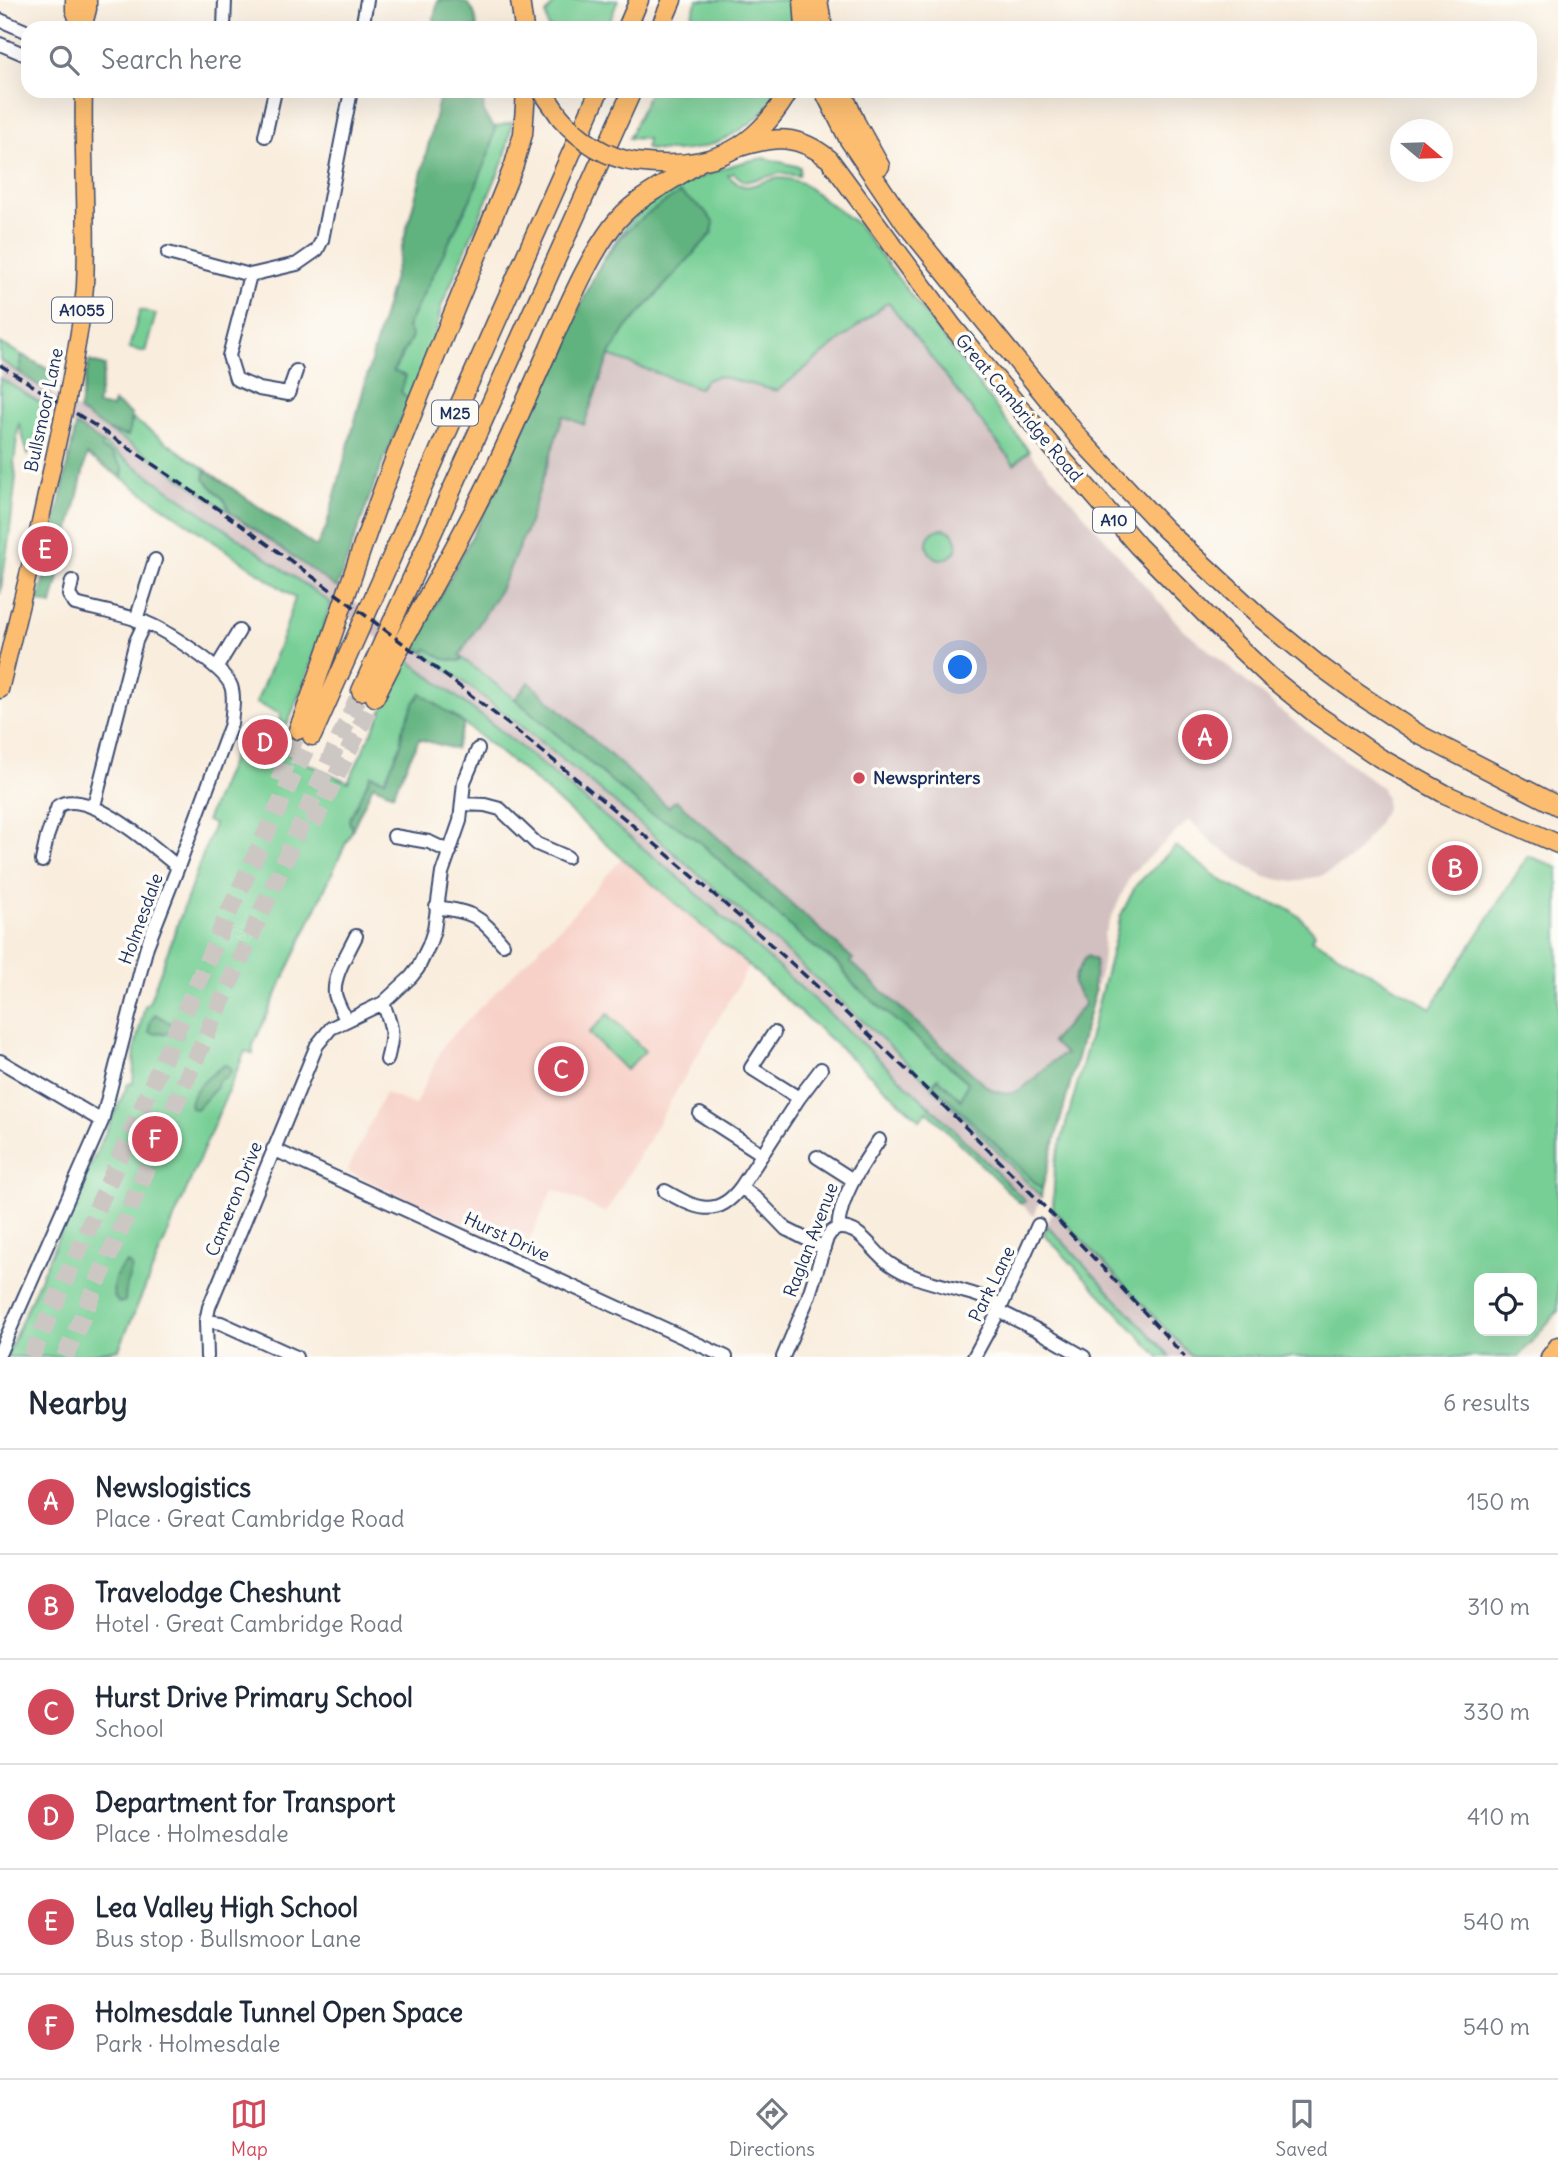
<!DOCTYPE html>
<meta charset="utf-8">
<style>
:root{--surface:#fff;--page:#f6f6f7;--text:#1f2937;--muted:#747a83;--line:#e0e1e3;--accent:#d1495b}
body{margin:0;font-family:Delius,sans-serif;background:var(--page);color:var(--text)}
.controls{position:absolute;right:21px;bottom:21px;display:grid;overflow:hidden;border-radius:14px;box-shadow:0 7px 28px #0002}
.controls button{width:63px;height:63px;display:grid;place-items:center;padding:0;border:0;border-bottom:2px solid var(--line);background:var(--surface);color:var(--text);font:35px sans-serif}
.compass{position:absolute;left:1390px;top:119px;width:63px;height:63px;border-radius:50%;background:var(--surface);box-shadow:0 7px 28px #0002;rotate:109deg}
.you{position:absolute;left:961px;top:668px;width:24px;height:24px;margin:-18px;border:5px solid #fff;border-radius:50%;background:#1a73e8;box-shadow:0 0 0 10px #1a73e833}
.badge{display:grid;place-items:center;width:46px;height:46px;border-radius:50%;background:var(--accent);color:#fff;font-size:23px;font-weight:700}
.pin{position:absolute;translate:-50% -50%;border:4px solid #fff;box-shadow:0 2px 7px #0006}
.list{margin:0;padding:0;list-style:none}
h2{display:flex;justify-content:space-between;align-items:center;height:91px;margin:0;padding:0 28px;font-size:30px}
h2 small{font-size:23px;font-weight:400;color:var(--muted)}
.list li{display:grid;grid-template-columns:46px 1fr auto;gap:21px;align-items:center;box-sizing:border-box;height:105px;padding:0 28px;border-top:2px solid var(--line)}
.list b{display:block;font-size:26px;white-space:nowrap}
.list p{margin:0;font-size:23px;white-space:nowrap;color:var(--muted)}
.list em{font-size:23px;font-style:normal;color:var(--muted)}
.icon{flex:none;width:38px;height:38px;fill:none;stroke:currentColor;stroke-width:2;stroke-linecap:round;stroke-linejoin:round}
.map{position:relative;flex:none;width:1558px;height:1357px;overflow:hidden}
.search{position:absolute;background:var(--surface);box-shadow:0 7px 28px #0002;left:21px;right:21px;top:21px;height:77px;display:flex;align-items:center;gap:18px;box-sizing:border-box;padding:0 24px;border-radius:21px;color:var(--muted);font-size:26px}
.sheet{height:721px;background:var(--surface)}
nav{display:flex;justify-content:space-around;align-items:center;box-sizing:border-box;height:98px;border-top:2px solid var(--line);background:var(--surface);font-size:19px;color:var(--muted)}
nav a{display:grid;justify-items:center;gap:4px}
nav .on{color:var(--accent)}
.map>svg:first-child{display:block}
.built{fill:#f7d1c8}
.industrial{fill:#d2bfc0}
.green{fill:#77cf95;stroke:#497f7a;stroke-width:2;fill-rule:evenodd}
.forest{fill:#61b27e;stroke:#3e706e;stroke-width:2}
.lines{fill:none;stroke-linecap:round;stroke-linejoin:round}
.highway-tunnel{stroke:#cdc7c4;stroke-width:18;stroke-dasharray:18 9;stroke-linecap:butt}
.minor-casing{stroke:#3c4c71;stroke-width:16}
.major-casing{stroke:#3c4c71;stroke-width:19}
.highway-casing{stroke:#3c4c71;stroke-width:21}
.minor{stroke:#fff;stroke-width:12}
.major{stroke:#fcbd6f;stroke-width:16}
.highway{stroke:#fcbd6f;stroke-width:18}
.rail{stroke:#1b2f5e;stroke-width:3.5;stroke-dasharray:10 5;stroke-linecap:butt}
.major-bridge-casing{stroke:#3c4c71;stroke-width:19;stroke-linecap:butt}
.highway-bridge-casing{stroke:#3c4c71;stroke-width:21;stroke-linecap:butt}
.major-bridge{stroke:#fcbd6f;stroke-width:16}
.highway-bridge{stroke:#fcbd6f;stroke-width:18}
.poi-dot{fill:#d1495b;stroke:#fdfcf7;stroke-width:2.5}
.labels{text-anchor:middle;stroke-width:7;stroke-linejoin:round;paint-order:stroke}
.shield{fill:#fdfcf7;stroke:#5f6c8c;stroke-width:2}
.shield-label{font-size:16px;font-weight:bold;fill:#1b2f5e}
.street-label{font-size:18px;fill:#1b2f5e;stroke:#fdfcf7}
.poi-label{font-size:18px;font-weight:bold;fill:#1b2f5e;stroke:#fdfcf7;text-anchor:start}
</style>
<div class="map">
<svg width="1558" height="1357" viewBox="0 0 1558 1357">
<rect width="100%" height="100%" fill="#fdfcf7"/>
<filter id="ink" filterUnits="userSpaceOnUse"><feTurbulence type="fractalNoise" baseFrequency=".0143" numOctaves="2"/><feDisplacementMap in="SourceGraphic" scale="14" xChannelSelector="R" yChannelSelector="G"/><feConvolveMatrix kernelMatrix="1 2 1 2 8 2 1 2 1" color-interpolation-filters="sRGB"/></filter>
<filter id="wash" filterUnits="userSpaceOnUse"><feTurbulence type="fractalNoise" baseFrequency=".00686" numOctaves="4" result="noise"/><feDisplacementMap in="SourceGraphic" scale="28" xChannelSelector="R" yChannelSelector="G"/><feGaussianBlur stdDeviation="1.57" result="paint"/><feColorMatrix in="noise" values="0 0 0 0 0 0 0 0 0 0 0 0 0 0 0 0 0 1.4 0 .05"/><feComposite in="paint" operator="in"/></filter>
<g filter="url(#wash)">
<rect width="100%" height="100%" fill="#f9eddd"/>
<path class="built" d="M622,858L749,966L606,1213L553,1189L525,1250L512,1247L347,1171L385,1093L415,1105L444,1044L569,918Z"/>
<path class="industrial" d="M888,301L1014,464L1029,451L1180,626L1282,712L1382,788L1386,799V808L1375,828L1352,859L1321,876L1294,882L1265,877L1213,844L1189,820L1131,874L1104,934L1102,966L1095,991L1092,982L1087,956L1085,958L1073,982L1074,988L1084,1002L1083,1006L1052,1042L1066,1054L1025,1088L1010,1093L996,1092L985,1085L850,962L853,959L676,800L669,808L529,683L515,699L460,655L501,588L527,529L563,416L585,425L609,356L699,388L706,380L718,376L777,391Z
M0,360L142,451L264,535L446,669L575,769L706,880L789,954L968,1122L1041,1197L1034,1216L1021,1204L1025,1200L940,1116L788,976L683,881L611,824L612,822L496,727L323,597L154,478L0,378Z
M1053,1209L1192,1357H1171L1047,1225Z"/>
<path class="green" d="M557,0H618L607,28H548L546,14Z
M697,0H791L793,28H687Z
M650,91H779C759,125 714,151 674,151C665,151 655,150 646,149L647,139L629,138Z
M512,122L505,157L441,307L435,338L409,400L401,392L393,372L412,337L407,327L491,147L495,127Z
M764,158L800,167L799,176L782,173L745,182L733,173L728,175C746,195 752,183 774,179C784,177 793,180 802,183L857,224L1029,451L1014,464L888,302L777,391L718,376L706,380L699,388L609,356L627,327L712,233L626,230L607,253L595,274C625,219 643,202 701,177C722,168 742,161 764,158Z
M140,310L156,314L145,352L129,348Z
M0,343L22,355L20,373L0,360Z
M0,378L47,407L28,455L19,423L14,462L16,477L9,537L0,594Z
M133,419L206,470L204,479L225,501L231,513L142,451L109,431L128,436Z
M102,443L331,603L305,681L287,725L279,721L281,714L256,703L283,636L295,598L122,478L123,468L102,449Z
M927 544a15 15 0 1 1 30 0a15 15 0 1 1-30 0Z
M427,649L444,659L459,661L462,658L515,699L649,813L675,825L701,843L805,940L840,966L853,984L968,1082L961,1100L938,1078L933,1084L1042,1189L1041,1197C952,1102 856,1013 758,927C651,831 540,737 423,652Z
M407,659L496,727L683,881L843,1026L940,1116L1025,1201L1021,1204L927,1111L920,1120L749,966L622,858L532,778L452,714L402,730L401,745L385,780L371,775L349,820L352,830L253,1045V1054L245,1051L119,1349L75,1357H6L77,1194L128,1084L133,1083L135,1047L145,1006L149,1003L214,824L206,821L238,744L271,759L276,749L348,782Z
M1176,846L1221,880L1246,894L1289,909L1301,918L1315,934L1312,939L1431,1008L1528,856L1558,867V1311L1518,1357H1192L1053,1209L1055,1163L1079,1078L1121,915L1136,885ZM1479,1278H1532V1331H1479Z
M608,1014L645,1051L626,1070L589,1033Z
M1047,1225L1171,1357H1159L1044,1234Z"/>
<path class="forest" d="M438,0C465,0 475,0 477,28H432Z
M441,91H484C483,109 481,115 495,127L491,147L473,194L407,327L412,337L393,371L406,376L401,392L409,400L378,474L337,588L231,513L225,501L204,479L206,470L316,547L326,528L420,180Z
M680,193L704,210L714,223L712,233L627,327L609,356L584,425L563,416L527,529L501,588L460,655L462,658L459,661L444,659L427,649L423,652L414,646L496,490L595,274C620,233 639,217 680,193Z
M22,355L53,372L50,393L20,373Z
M89,361L105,366L97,405L112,408L114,402L132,415L128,436L109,431L79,411Z
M76,425L102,443V449L112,454L123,468L122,478L87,455L61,569L47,562Z
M46,568L59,576L52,605L38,601Z
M529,682L668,807L676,800L853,959L850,962L857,968L985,1085C1022,1113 1037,1064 1066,1054L1052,1042L1083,1006L1084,1002C1068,980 1073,981 1085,958L1087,956L1095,960C1098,971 1090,978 1095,991L1042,1189L933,1084L938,1078L961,1100L968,1082L853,984L840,965L805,940L701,843L675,825L649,813L515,699Z
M421,693L464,724L455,749L419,739L393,794L373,785L352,830L349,820L371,775L385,780L401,745L402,731L414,703Z
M155,1014L179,1028L182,1033L181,1037L170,1033L164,1034L161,1032L157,1034L149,1032L150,1022Z
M224,1065L229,1066L231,1071L227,1077L219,1080L216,1088L197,1109L191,1108C186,1093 212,1074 224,1065Z
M127,1263L132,1266L126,1289L125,1301L119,1303C108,1292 114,1271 127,1263Z"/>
</g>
<g filter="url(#ink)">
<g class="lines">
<path class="highway-tunnel" d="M279,781L298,730
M313,824L375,697
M31,1357L229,912L312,736
M65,1357L168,1120L361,691"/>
<g class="minor-casing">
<path id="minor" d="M0,20L28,32
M224,28L225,0
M362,28L367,0
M0,44L28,56
M265,136L275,91
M168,253L250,275L297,264L317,250L322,240L351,91
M250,275L229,356L236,379L259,389L288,394L296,371
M136,620L155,560
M217,667L239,631
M462,804L485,805L500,809L537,844L567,857
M94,806L136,641L145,622
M394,836L429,842L450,852
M42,861L47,837L58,806C87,786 156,849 178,867
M436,907C474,913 478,914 503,944
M346,1020C342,1011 337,1003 335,994C333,975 348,953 356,936
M774,1033L751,1068L799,1098
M387,1060C394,1033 393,1029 383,1003L411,977L418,968L429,945L434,930L442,873L460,821L464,782L478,749
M0,1061L102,1121
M821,1069L799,1098L741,1187L759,1201L786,1229L824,1248
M700,1114L762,1154
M273,1149L726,1357
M817,1157L853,1180
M665,1191C695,1208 717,1220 741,1187
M838,1228C862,1226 872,1252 890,1264C913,1280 940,1284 966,1292C978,1295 990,1300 1001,1305
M838,1228C841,1194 861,1167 879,1140
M999,1311L1039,1331L1084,1357
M206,1321L221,1323L296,1357
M0,1352L102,1121L147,946L178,867L231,724C232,712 235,697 231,686C224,667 163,629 144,622C122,614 98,610 75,604L69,595L72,581
M207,1357L206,1321L209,1307L317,1045L331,1028L383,1003
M783,1357L808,1298L827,1238L831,1232L838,1228
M974,1357L999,1311L1038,1225"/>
</g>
<g class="major-casing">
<path id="major" d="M74,0V10L81,28
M83,28L88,9V0
M67,398C74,361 82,324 85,286C88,221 82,156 84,91
M0,690L35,546L62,421
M1549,1357L1558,1345"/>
</g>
<g class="highway-casing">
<path id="highway" d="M520,0L524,28
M803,0L805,28
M818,0L823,28
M627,28L639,0
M660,28L672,0
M542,91L560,117
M824,91L849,140L905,223L1081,440L1165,529L1261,618L1316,663L1357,693L1420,735L1558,806
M842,91L856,123L880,166
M740,147C775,136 798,134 829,159L953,327L1052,447L1138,546L1236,645L1270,677L1317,715L1380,758L1445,794L1558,844
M635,162C705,171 752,155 789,91
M361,691L632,91
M375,697C412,619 459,545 496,466C517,421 537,376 557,330C573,295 589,258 612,227C634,197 667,185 697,164
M298,730C329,652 352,572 381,495C422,384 470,275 514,165L523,134L526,91
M312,736L599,91"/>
</g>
<use href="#minor" class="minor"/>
<use href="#major" class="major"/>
<use href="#highway" class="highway"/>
<path class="rail" d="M0,365C121,440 239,522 354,607C655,828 935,1079 1185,1357"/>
<g class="major-bridge-casing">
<path id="major-bridge" d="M62,421L67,398"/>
</g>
<g class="highway-bridge-casing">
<path id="highway-bridge" d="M560,117C580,140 604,157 635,162"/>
</g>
<use href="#major-bridge" class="major-bridge"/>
<use href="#highway-bridge" class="highway-bridge"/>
</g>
</g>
<circle class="poi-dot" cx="859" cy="778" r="7"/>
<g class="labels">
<g class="shield">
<rect x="52" y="297.5" width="60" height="25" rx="5"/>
<rect x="432" y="400.5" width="46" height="25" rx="5"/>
<rect x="1093" y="507.5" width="42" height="25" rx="5"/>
</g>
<g class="shield-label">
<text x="82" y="316">A1055</text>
<text x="455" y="419">M25</text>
<text x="1114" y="526">A10</text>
</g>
<g class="street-label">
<text transform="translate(1019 408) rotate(50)" y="6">Great Cambridge Road</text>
<text transform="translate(44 410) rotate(-78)" y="6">Bullsmoor Lane</text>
<text transform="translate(141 919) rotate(-70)" y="6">Holmesdale</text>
<text transform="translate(234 1199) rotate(-68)" y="6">Cameron Drive</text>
<text transform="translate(507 1237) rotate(25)" y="6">Hurst Drive</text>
<text transform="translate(811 1240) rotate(-69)" y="6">Raglan Avenue</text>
<text transform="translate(992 1284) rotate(-64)" y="6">Park Lane</text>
</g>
<g class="poi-label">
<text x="873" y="784">Newsprinters</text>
</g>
</g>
</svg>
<div class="controls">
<button><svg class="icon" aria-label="locate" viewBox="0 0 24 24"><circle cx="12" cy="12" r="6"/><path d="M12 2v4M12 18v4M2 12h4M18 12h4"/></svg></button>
</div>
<svg class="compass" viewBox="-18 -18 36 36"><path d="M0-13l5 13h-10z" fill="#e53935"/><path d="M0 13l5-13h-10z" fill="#747a83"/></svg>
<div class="you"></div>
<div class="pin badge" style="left:1205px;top:737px">A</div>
<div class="pin badge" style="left:1455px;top:868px">B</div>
<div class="pin badge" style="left:561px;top:1069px">C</div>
<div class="pin badge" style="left:265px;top:742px">D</div>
<div class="pin badge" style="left:45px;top:549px">E</div>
<div class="pin badge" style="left:155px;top:1139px">F</div>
<div class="search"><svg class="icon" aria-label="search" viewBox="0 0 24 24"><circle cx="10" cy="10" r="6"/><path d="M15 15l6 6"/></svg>Search here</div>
</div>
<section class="sheet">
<h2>Nearby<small>6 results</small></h2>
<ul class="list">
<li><span class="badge">A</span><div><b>Newslogistics</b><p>Place · Great Cambridge Road</p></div><em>150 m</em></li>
<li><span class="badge">B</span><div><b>Travelodge Cheshunt</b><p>Hotel · Great Cambridge Road</p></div><em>310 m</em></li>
<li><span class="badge">C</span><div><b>Hurst Drive Primary School</b><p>School</p></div><em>330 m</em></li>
<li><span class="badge">D</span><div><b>Department for Transport</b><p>Place · Holmesdale</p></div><em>410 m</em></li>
<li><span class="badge">E</span><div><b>Lea Valley High School</b><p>Bus stop · Bullsmoor Lane</p></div><em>540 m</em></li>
<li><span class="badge">F</span><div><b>Holmesdale Tunnel Open Space</b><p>Park · Holmesdale</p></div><em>540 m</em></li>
</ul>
</section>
<nav>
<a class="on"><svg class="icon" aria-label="map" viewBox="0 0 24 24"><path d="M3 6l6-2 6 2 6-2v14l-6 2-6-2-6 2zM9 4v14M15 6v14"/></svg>Map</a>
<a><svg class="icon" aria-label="directions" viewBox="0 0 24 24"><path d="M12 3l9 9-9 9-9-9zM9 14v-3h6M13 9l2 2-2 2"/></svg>Directions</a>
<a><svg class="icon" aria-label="saved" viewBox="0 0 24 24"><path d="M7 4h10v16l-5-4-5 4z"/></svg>Saved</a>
</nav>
